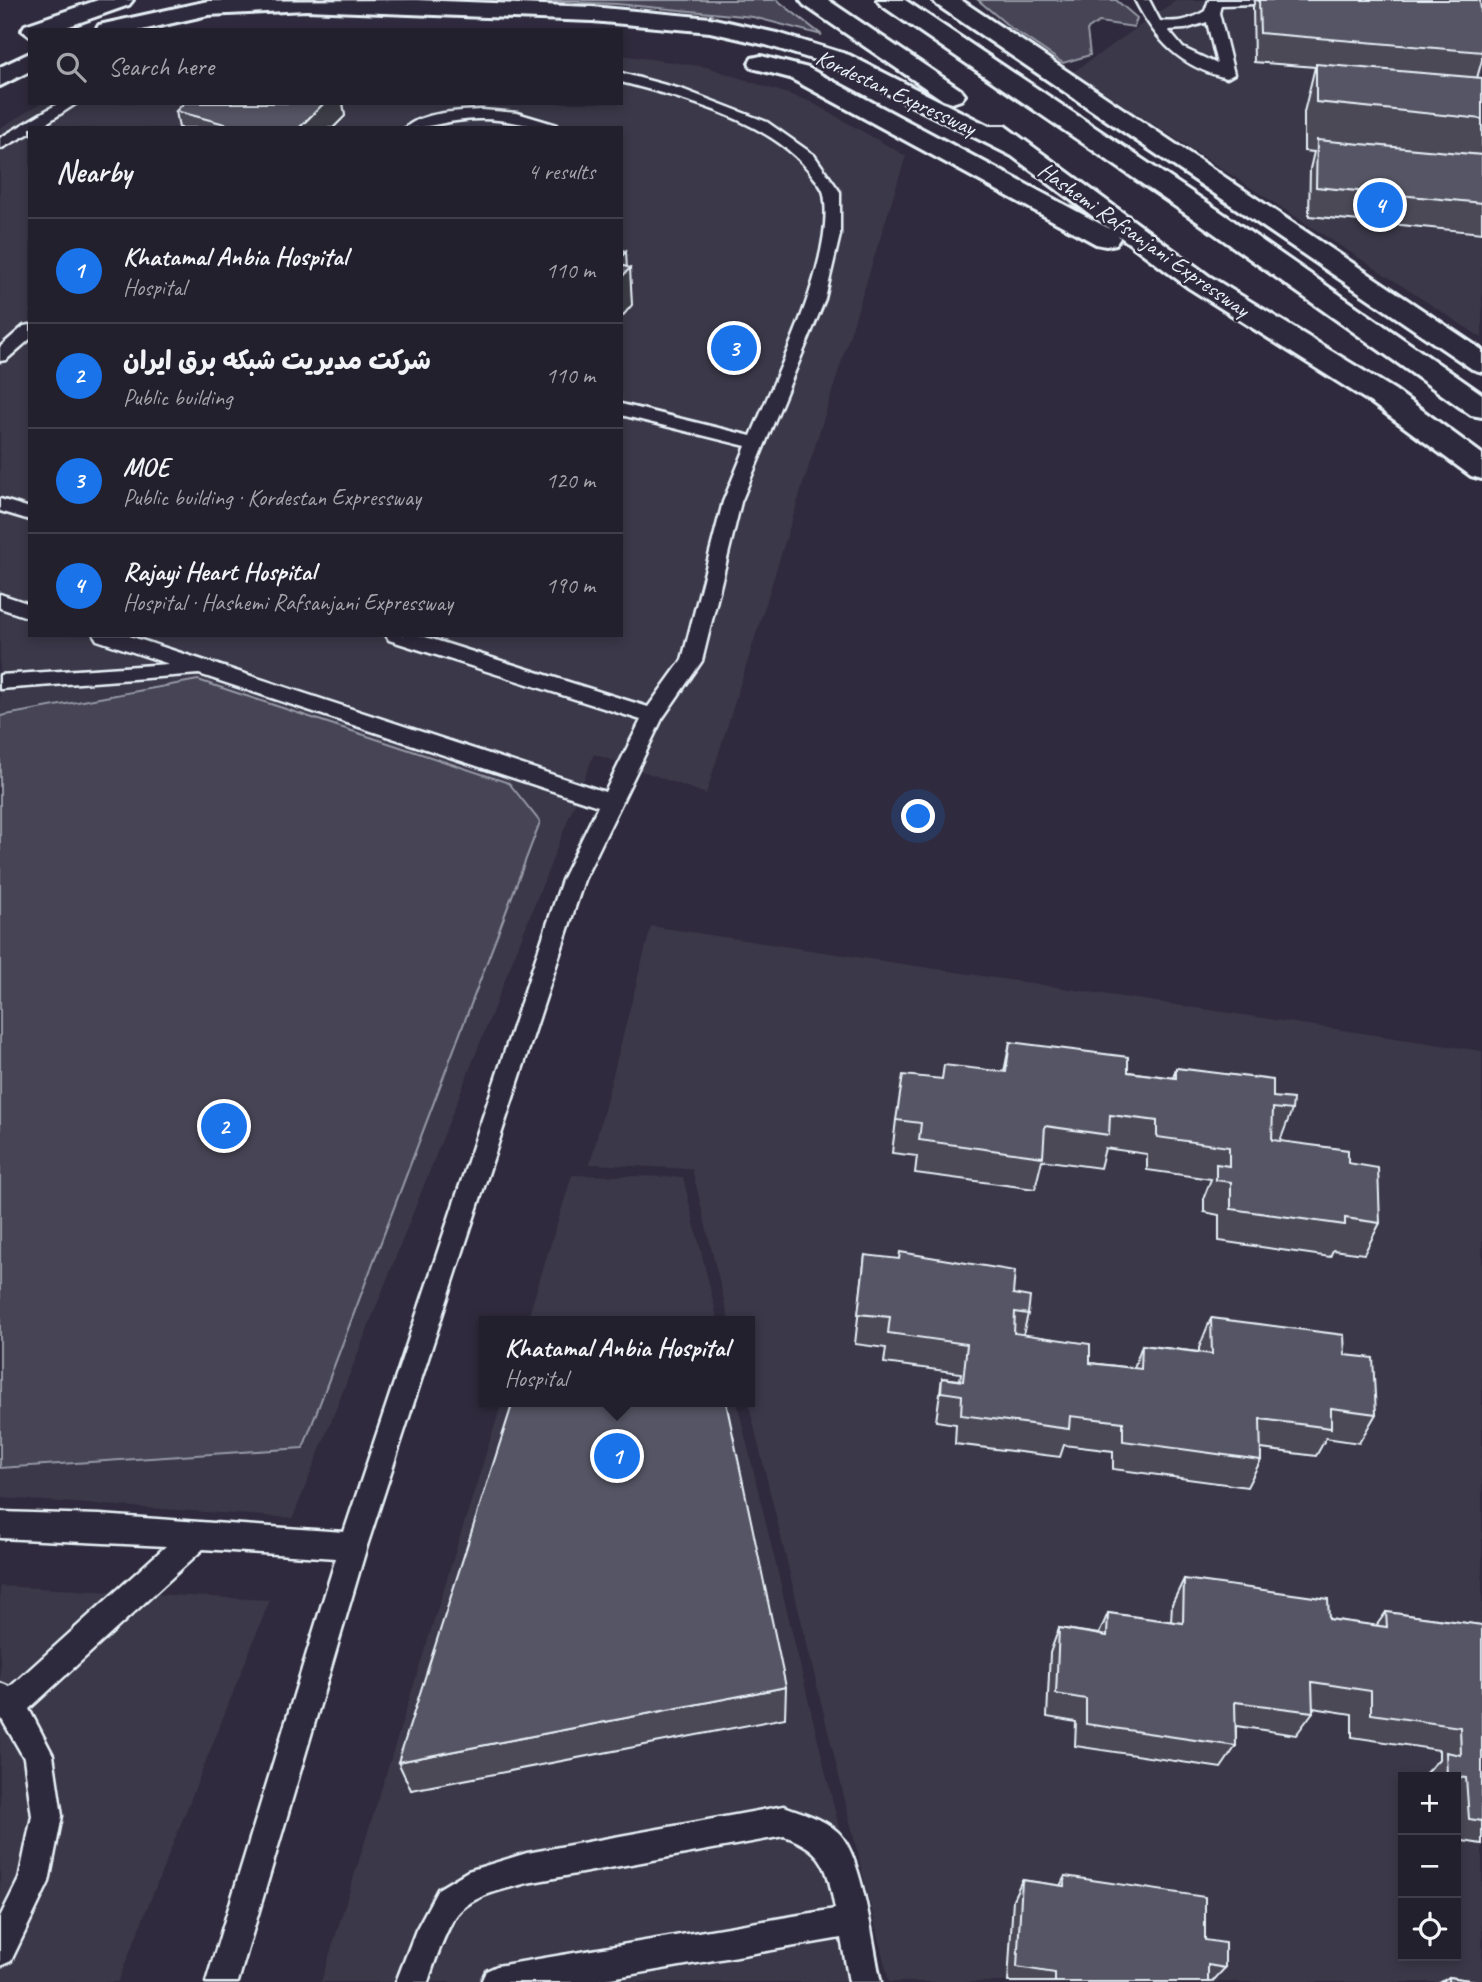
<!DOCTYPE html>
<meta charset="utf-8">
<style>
:root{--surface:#23202e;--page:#2f2d3a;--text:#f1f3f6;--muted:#a3a3aa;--line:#403e4a;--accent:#1a73e8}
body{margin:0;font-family:Caveat,"Playpen Sans Arabic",sans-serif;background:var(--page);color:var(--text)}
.controls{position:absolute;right:21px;bottom:21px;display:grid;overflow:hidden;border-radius:0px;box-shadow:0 4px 10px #0003}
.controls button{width:63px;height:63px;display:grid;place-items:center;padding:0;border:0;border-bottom:2px solid var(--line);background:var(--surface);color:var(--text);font:35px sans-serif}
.you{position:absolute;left:919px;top:817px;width:24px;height:24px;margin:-18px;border:5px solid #fff;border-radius:50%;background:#1a73e8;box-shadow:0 0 0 10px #1a73e833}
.badge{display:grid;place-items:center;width:46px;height:46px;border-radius:50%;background:var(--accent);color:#fff;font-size:23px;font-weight:700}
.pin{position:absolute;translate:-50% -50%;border:4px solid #fff;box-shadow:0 2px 7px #0006}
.popup{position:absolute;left:479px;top:1316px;width:276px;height:91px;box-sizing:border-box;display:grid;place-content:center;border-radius:0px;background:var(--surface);filter:drop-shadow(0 2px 5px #0005);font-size:23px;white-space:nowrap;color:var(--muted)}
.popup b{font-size:26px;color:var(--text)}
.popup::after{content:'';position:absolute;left:50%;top:100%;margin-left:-14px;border:14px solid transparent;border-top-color:var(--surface)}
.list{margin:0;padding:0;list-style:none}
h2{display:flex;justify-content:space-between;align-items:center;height:91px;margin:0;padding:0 28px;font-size:30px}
h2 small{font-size:23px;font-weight:400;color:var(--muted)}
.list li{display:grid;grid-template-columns:46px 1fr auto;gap:21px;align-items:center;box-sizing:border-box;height:105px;padding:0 28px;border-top:2px solid var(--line)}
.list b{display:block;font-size:26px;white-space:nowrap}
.list p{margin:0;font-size:23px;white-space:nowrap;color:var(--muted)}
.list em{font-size:23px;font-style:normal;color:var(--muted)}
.icon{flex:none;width:38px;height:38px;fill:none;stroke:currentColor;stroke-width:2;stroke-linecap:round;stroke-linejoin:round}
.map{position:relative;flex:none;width:1482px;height:1982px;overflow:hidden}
.search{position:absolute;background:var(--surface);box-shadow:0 4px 10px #0003;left:28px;top:28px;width:595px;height:77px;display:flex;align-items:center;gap:18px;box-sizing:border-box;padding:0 24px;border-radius:0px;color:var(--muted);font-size:26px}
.panel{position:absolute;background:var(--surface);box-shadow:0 4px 10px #0003;left:28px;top:126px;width:595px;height:511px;border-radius:0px}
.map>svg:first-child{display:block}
.built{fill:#3b3749;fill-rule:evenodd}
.green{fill:#464455;stroke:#979aa6;stroke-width:2}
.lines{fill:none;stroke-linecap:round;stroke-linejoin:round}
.service-casing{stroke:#e8f1f8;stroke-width:5}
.trunk-casing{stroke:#e8f1f8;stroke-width:6}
.service{fill:#2f2a3d;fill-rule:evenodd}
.trunk{fill:#2f2a3d;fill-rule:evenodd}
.wall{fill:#4b4957;stroke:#e8f1f8;stroke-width:2}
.shaded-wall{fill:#3d3c47;stroke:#e8f1f8;stroke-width:2}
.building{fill:#575565;stroke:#e8f1f8;stroke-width:2}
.labels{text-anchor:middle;stroke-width:5;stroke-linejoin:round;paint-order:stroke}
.far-street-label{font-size:23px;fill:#e8f1f8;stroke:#2f2a3d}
</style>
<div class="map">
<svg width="1482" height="1982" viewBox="0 0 1482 1982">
<rect width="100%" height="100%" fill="#2f2a3d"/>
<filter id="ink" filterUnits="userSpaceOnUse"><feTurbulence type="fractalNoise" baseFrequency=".0143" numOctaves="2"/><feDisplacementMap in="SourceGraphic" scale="14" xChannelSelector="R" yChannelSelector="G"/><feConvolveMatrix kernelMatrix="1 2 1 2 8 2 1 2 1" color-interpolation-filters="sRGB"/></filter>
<g filter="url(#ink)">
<path class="built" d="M1177,0H1482V338L1073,72Z
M621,55L707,67L809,101L906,156L706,794L594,754L293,1518L0,1498V128L41,103H621ZM30,128H621V635H30Z
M651,926L1482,1051V1982H889L748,1402L750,1321H729L692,1169L590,1164ZM1403,1777H1456V1956H1403Z
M572,1175L683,1177L718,1321H527Z
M502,1402H737L876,1982H321Z
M0,1586L270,1600L118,1982H0Z"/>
<path class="green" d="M510,0H777L822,35L753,17L617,4Z
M978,0H1116L1137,18L1134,27L1099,22L1087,30L1090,55L1063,63L1011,28Z
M198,680L509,783L540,822L303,1448L0,1468V716Z"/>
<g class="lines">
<g class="service-casing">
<path id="service" d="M1135,0H1149L1160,21C1177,23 1191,20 1205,11L1209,0H1263L1256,4L1221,5L1219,13L1234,74L1227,78C1180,67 1156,41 1135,0ZM1207,22L1217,64L1183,48L1168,30L1185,29Z
M621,73L684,90L767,122L814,155L840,192V235L825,299L741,502L702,661L662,719L584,880L367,1546L238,1982H206L336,1558L203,1549L29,1709L53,1755L62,1816L49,1882L11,1961L0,1966V1917L19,1879L32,1816L24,1758L0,1716V1683L10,1687L166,1546L0,1538V1512L100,1515L344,1532L562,880L598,806L199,674L0,689V675L169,664L97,640L94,635H126L605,792L641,720L389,640L386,635H419L648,707L682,660L723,502L746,446L621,415V404L751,436C776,375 836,258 824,194C823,188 817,181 813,176C774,121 684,99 621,82Z
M59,103H77L39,128H30V133L0,149V138Z
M482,110L517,113L557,125L559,128C533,128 509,119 482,119C455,118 431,128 405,128C422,112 459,111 482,110Z
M30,325V339L6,360L0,361V347L24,326Z
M0,499L30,508V520L0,511Z
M0,594L30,604V618L0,608Z
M784,1806C802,1813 823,1818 838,1832C863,1856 873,1946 881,1982H849L841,1938L588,1982H481L486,1971L497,1966L835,1909C827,1869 826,1851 784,1836L527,1883C506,1889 476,1894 460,1911C447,1924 434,1964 428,1982H396L416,1930L438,1889L468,1871L527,1853Z"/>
</g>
<g class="trunk-casing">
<path id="trunk" d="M98,0H133L129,5L58,30H30V36L22,30L25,25Z
M416,0L592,7L710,18L781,34L849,55L989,126H1005L1209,276L1395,390L1482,454V479L1471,476L1373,404L1189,288L1118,235L1120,238L1116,244L1106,246L1096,244L790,78L752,68L749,63L752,58L761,56L808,68L1110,229L1012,156L831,65L766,45L710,32L592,21L306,10L208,15L142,30H96L99,25L208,1Z
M800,0H828L961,90L965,95L961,100L952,103L943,100L804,5Z
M877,0H905L1218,210L1482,394V417L1471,415L1198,222L881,5Z
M933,0H961L1482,350V372L1472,369L937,5Z
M30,53V71L0,86V67Z"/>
</g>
<use href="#service" class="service"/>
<use href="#trunk" class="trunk"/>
</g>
<path class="wall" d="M1255,0L1482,24V60L1477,78H1482V233L1309,216L1310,169L1314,152L1304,151V112L1315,67L1254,62L1253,7Z
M184,103H343L345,116L333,128H179L176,111Z
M1010,1042L1128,1072L1173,1078L1176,1068L1273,1097L1292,1110L1280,1141L1348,1163L1380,1223L1364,1254L1333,1250L1330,1257L1219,1241V1215L1204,1212V1197L1211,1179L1147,1170V1154L1105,1148L1100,1168L1042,1160L1035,1189L915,1173L917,1156L892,1153L896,1120L942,1079L1004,1072Z
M865,1255L1013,1294L1028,1314L1023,1335L1090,1363L1134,1368L1142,1345L1199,1352V1348L1211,1318L1345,1355L1376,1414L1359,1443L1326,1438L1316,1456L1261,1449V1460L1247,1487L1113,1469V1451L1064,1445L1060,1457L955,1444L956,1424L936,1421L942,1378L960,1380L961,1373L884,1363L886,1348L855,1344Z
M1184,1579L1329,1619L1376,1626L1386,1612L1482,1625V1844L1456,1840V1777H1425V1774L1439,1759V1750L1352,1737V1714L1313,1708V1712L1296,1735L1236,1726V1746L1221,1768L1075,1746L1076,1722L1047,1717L1050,1653L1059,1628L1099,1634L1108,1613L1171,1622L1172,1604Z
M786,1687L785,1718L411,1790L398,1762Z
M1065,1876L1205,1940L1225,1968L1212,1982H1008L1013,1899L1022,1880L1060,1886Z
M1449,1977L1482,1982H1441Z"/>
<path class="shaded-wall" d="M324,103H343L345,116L333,128H299Z
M626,251L627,271L630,268L632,305L621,318V257Z"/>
<path class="building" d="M1259,0H1480L1482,24V52L1260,33Z
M1316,64L1482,78V119L1316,102Z
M184,103H324L299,128H240L176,111Z
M1317,140L1482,155V203L1316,187Z
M621,250L626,251L621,257Z
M621,265L630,268L621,278Z
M1010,1042L1128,1057V1072L1176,1078V1068L1273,1080V1097L1293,1099L1292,1110L1273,1108L1272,1140L1348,1150V1163L1378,1168L1380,1223L1345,1218V1225L1231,1209V1182L1216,1180V1164L1229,1166V1147L1157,1137V1121L1110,1115L1109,1135L1045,1126L1043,1157L919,1140L921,1123L896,1120L903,1075L942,1079L944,1065L1006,1072Z
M900,1252L1015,1271L1013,1294L1030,1297L1028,1314L1015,1312L1014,1333L1090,1344V1363L1141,1369L1142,1345L1212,1354L1211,1318L1344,1335L1345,1355L1373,1358L1376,1414L1331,1408V1428L1260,1419L1261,1460L1123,1441V1422L1070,1416L1069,1429L961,1415L962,1395L941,1392L942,1378L963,1381L967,1344L888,1333L890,1317L858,1314L865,1255L899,1259Z
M513,1402H726L786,1687L398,1762Z
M1184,1579L1328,1599L1329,1619L1387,1627L1386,1612L1482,1625V1821L1469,1819L1466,1778L1447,1776L1446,1752L1461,1755L1460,1727L1371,1714V1691L1312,1682L1313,1712L1235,1702L1236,1746L1086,1724V1699L1056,1694L1059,1628L1107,1636L1108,1613L1183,1623Z
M1065,1876L1205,1897V1940L1225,1943V1968L1208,1965V1982H1055V1973L1017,1967L1022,1880L1064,1886Z
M1449,1977L1482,1982H1449Z"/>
</g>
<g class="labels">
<g class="far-street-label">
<text transform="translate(896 92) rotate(25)" y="8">Kordestan Expressway</text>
<text transform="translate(1144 239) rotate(35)" y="8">Hashemi Rafsanjani Expressway</text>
</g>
</g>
</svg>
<div class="controls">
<button>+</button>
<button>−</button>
<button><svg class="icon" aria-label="locate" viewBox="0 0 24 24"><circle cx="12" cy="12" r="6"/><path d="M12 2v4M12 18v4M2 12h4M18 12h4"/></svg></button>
</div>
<div class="you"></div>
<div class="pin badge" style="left:617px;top:1456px">1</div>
<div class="popup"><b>Khatamal Anbia Hospital</b>Hospital</div>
<div class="pin badge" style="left:224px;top:1126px">2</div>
<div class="pin badge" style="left:734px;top:348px">3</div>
<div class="pin badge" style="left:1380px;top:205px">4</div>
<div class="search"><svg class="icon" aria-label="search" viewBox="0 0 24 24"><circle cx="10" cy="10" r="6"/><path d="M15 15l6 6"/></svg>Search here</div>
<section class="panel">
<h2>Nearby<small>4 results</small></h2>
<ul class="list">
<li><span class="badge">1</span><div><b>Khatamal Anbia Hospital</b><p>Hospital</p></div><em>110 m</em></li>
<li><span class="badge">2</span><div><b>شرکت مدیریت شبکه برق ایران</b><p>Public building</p></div><em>110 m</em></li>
<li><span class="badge">3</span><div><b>MOE</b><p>Public building · Kordestan Expressway</p></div><em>120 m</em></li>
<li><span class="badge">4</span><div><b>Rajayi Heart Hospital</b><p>Hospital · Hashemi Rafsanjani Expressway</p></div><em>190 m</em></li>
</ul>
</section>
</div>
